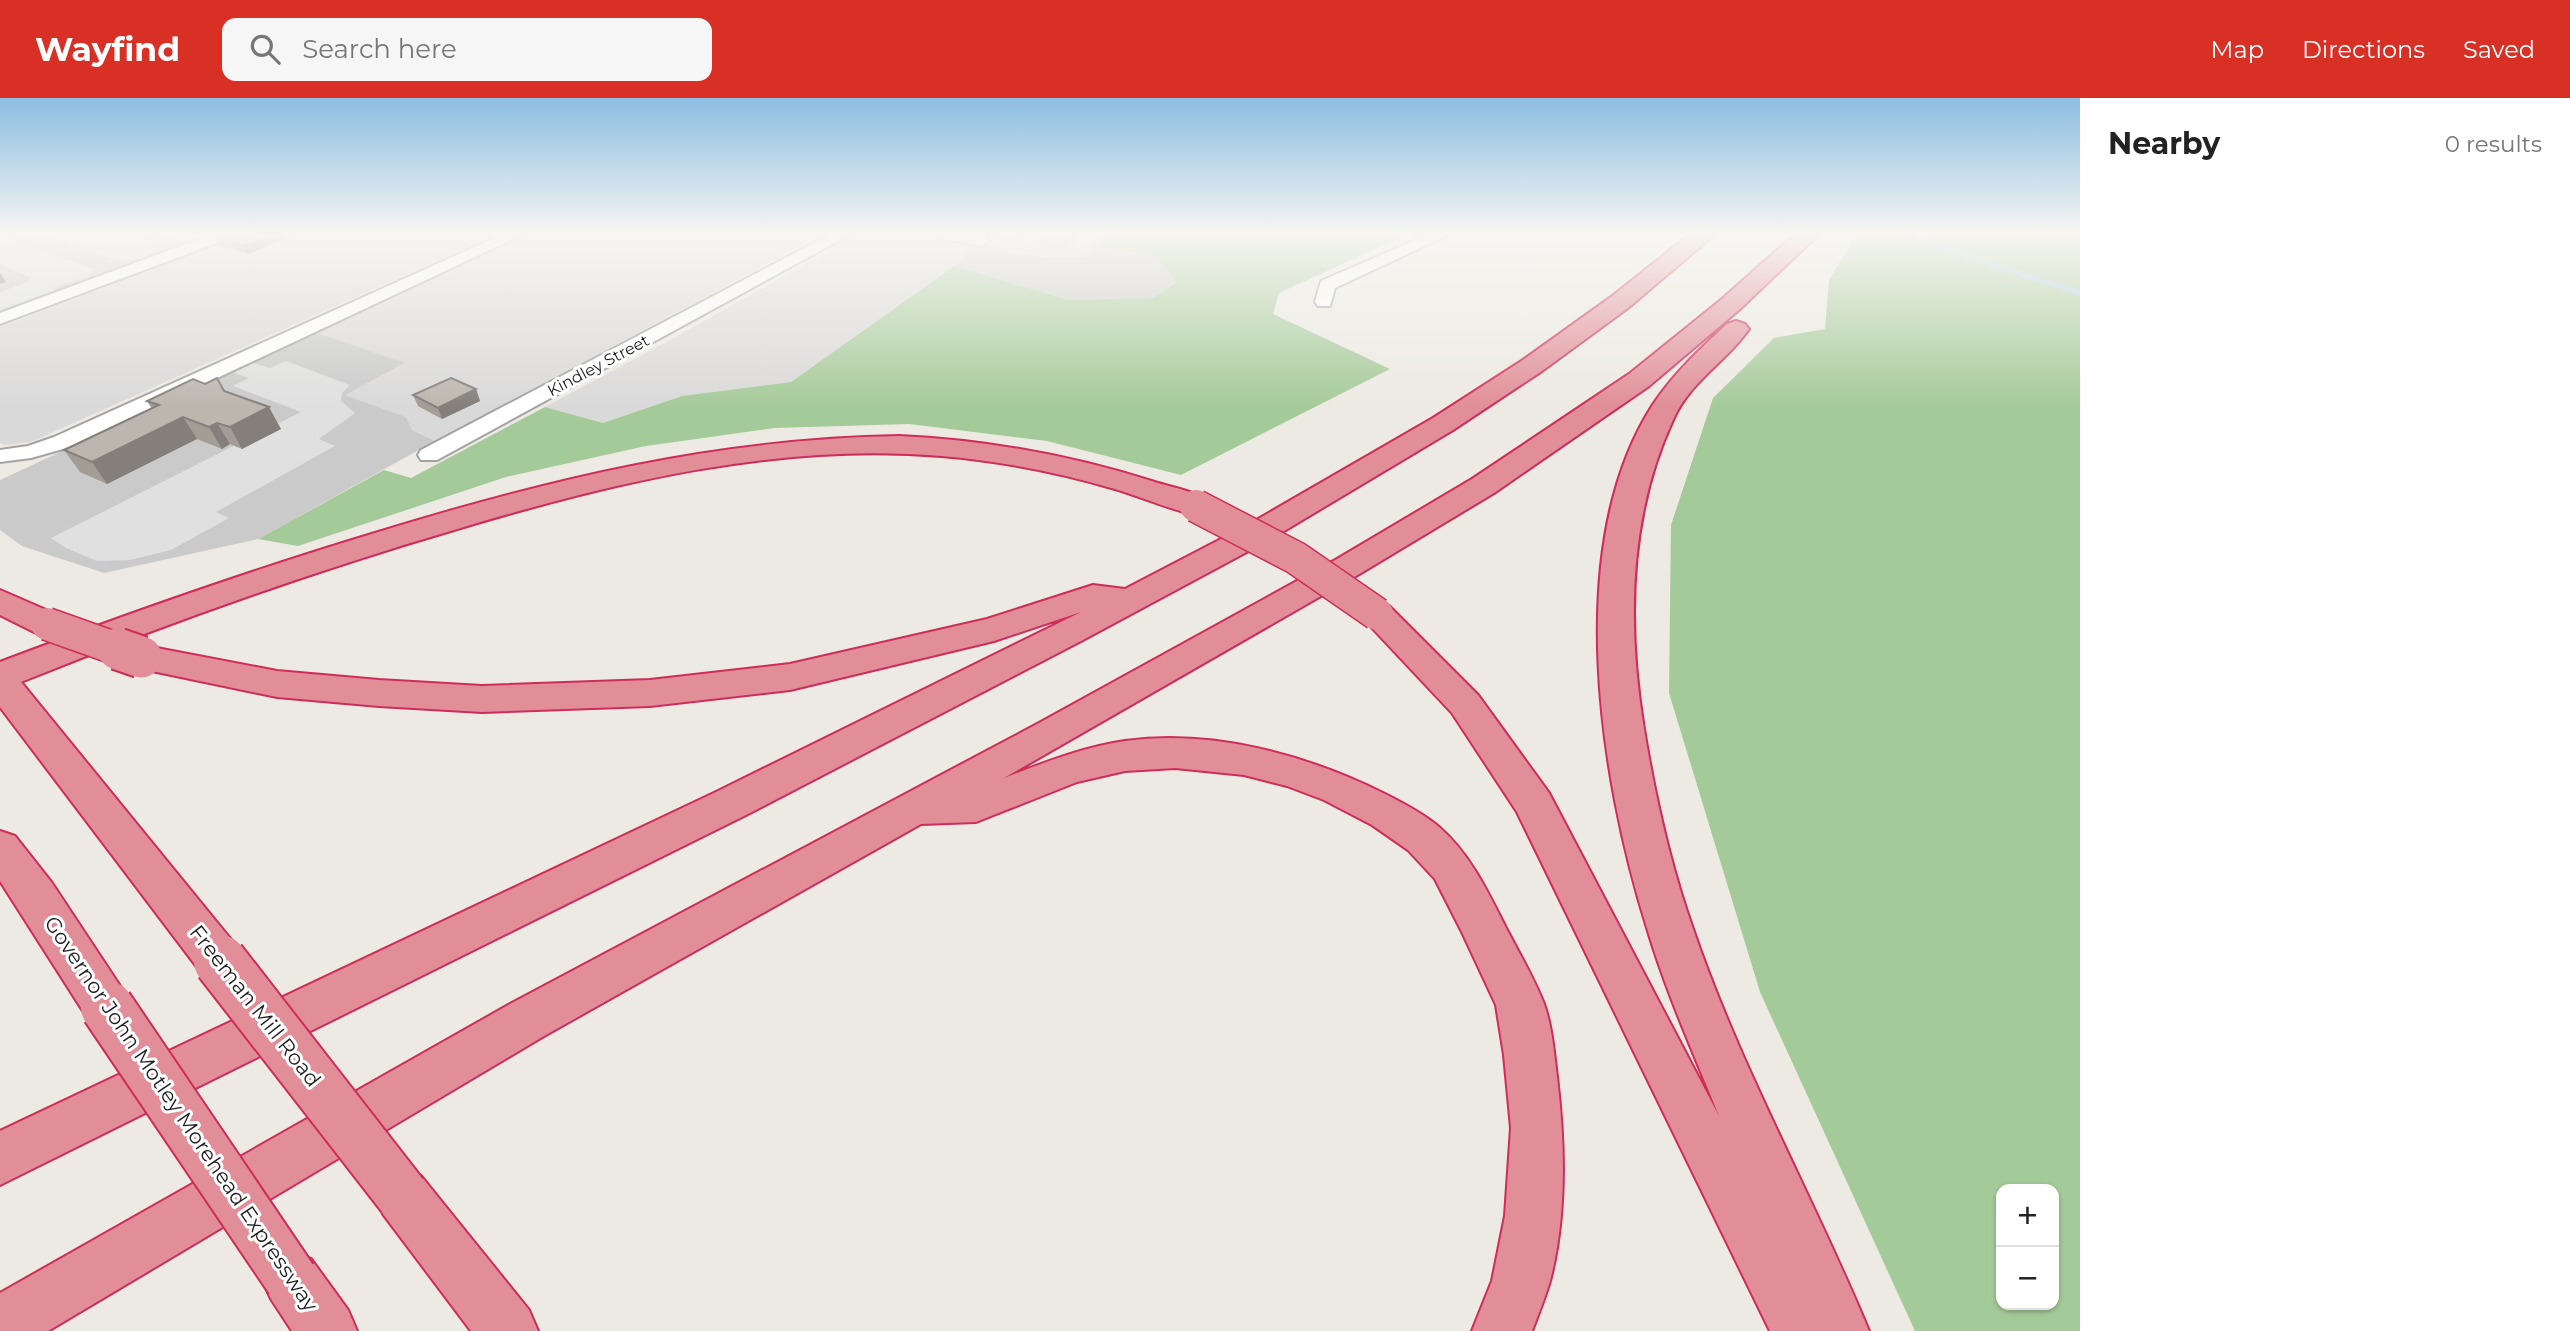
<!DOCTYPE html>
<meta charset="utf-8">
<style>
:root{--surface:#fff;--page:#f6f6f6;--text:#222;--muted:#767676;--line:#e0e0e0;--accent:#d93025}
body{margin:0;font-family:Montserrat,sans-serif;background:var(--page);color:var(--text)}
.controls{position:absolute;right:21px;bottom:21px;display:grid;overflow:hidden;border-radius:14px;box-shadow:0 2px 5px #0004}
.controls button{width:63px;height:63px;display:grid;place-items:center;padding:0;border:0;border-bottom:2px solid var(--line);background:var(--surface);color:var(--text);font:35px sans-serif}
.list{margin:0;padding:0;list-style:none}
h2{display:flex;justify-content:space-between;align-items:center;height:91px;margin:0;padding:0 28px;font-size:30px}
h2 small{font-size:23px;font-weight:400;color:var(--muted)}
.icon{flex:none;width:38px;height:38px;fill:none;stroke:currentColor;stroke-width:2;stroke-linecap:round;stroke-linejoin:round}
.map{position:relative;flex:none;width:2080px;height:1233px;overflow:hidden}
header{display:flex;align-items:center;gap:42px;box-sizing:border-box;height:98px;padding:0 35px;background:var(--accent);color:#fff}
header strong{font-size:33px}
nav{display:flex;gap:38px;margin-inline-start:auto;font-size:24px}
.search{width:490px;height:63px;background:var(--page);display:flex;align-items:center;gap:18px;box-sizing:border-box;padding:0 24px;border-radius:14px;color:var(--muted);font-size:26px}
main{display:flex}
aside{flex:1;background:var(--surface)}
.map>svg:first-child{display:block}
.residential{fill:#dad9d9}
.religious{fill:#cacaca}
.forest{fill:#a5ca99;fill-rule:evenodd}
.parking{fill:#e0e0e0}
.lines{fill:none;stroke-linecap:round;stroke-linejoin:round}
.stream{stroke:#a5cad9;stroke-width:6}
.minor-casing{stroke:#a3a3a3;stroke-width:4}
.highway-casing{stroke:#ce2d5a;stroke-width:4}
.minor{fill:#fff;fill-rule:evenodd}
.highway{fill:#e18e98;fill-rule:evenodd}
.highway-bridge-far2-casing{stroke:#ce2d5a;stroke-width:35;stroke-linecap:butt}
.highway-bridge-far1-casing{stroke:#ce2d5a;stroke-width:45;stroke-linecap:butt}
.highway-bridge-casing{stroke:#ce2d5a;stroke-width:56;stroke-linecap:butt}
.highway-bridge-far2{stroke:#e18e98;stroke-width:32}
.highway-bridge-far1{stroke:#e18e98;stroke-width:41}
.highway-bridge{stroke:#e18e98;stroke-width:52}
.wall{fill:#a39d96}
.shaded-wall{fill:#847f7a}
.building{fill:#bdb6af;stroke:#847f7a;stroke-width:2}
.labels{text-anchor:middle;stroke-width:6;stroke-linejoin:round;paint-order:stroke}
.far-street-label{font-size:16px;fill:#1c1c1c;stroke:#fff}
.near-street-label{font-size:21px;fill:#1c1c1c;stroke:#fff}
</style>
<header>
<strong>Wayfind</strong>
<div class="search"><svg class="icon" aria-label="search" viewBox="0 0 24 24"><circle cx="10" cy="10" r="6"/><path d="M15 15l6 6"/></svg>Search here</div>
<nav><a>Map</a><a>Directions</a><a>Saved</a></nav>
</header>
<main>
<div class="map">
<svg width="2080" height="1233" viewBox="0 0 2080 1233">
<rect width="100%" height="100%" fill="#edeae3"/>
<path class="residential" d="M240,137H495L31,344L5,347L0,345V229Z
M529,137H821L435,343L412,332L406,319L344,297L404,266L317,235Z
M857,137H913L975,148L953,168L791,284L682,298L603,325L545,309L674,240Z"/>
<path class="religious" d="M0,137H165L186,144L0,213Z
M987,137H1108L1100,149L1156,158L1176,183L1154,201L1069,202L954,168Z
M317,235L405,265L345,297L406,319L412,332L435,343L258,441L104,475L22,448L0,432V382Z"/>
<path class="forest" d="M1108,137H1405L1279,195L1273,216L1390,271L1181,377L1047,343L909,326L775,330L646,348L506,379L298,448L258,441L384,372L411,380L545,309L603,325L682,298L791,284L954,168L1069,202L1154,200L1176,184L1156,158L1100,149Z
M1856,137H2080V1233H1915L1760,894L1669,595L1671,427L1713,300L1774,240L1825,231L1829,182ZM2054,1091V1207H2001V1091Z"/>
<path class="parking" d="M0,137L94,171L90,178L56,188L52,193L0,212V194L23,186L31,180L0,166Z
M44,137H141L164,144L148,150L156,154L139,161L117,162Z
M1025,137H1042L1037,146L1055,151L1071,148L1080,137H1097L1089,150L1092,154L1084,159H1042L1011,155L981,147L989,140L1017,145L1021,144Z
M286,263L350,287L342,295L341,303L355,315L319,341L335,348L216,414L229,420L171,452L130,462L97,463L66,450L51,440L301,314L233,288L249,280L232,274L251,264L270,270Z"/>
<g class="lines">
<path class="stream" d="M1914,137L1971,160L2080,195"/>
<g class="minor-casing">
<path id="minor" d="M210,137H232L230,140L0,226V215Z
M501,137H522L70,349L31,360L0,364V352L28,348L54,339Z
M829,137H849L437,362H421L418,357L421,352Z
M938,137L987,140L989,143L981,148L940,140Z
M1427,137H1448L1335,190L1330,208H1318L1315,204L1321,183Z"/>
</g>
<g class="highway-casing">
<path id="highway" d="M1689,137H1714L1628,210L1542,273L1453,332L1269,442L1081,543L746,717L0,1087V1033L716,694L1081,514L994,543L790,592L650,608L482,614L379,608L277,599L128,568L123,559L128,550L141,547L277,573L379,582L482,588L650,582L790,566L987,521L1093,487L1125,491L1246,428L1433,320L1523,262L1611,199Z
M1794,137H1818L1740,211L1649,288L1494,395L1361,475L1004,680C1043,665 1083,649 1125,643C1213,631 1307,657 1385,696C1403,705 1424,716 1439,729C1470,756 1488,794 1506,830C1519,855 1534,880 1544,906C1552,928 1554,955 1557,979C1565,1045 1567,1118 1550,1183C1545,1200 1538,1217 1532,1233H1472L1492,1183L1505,1118L1511,1030L1504,957L1496,907L1461,832L1435,781L1408,752L1372,727L1324,702L1287,688L1244,677L1175,670L1125,673L1077,684L976,724L921,726L544,938L48,1233H0V1195L510,906L1039,625L1337,461L1472,381L1629,276L1722,201Z
M1736,223L1745,226L1749,231C1726,264 1690,283 1673,322C1628,419 1627,527 1644,631C1655,698 1670,766 1693,831C1740,969 1813,1098 1869,1233H1770L1517,714L1452,615L1359,516L1365,508L1377,505L1389,508L1478,597L1549,695L1719,1018C1694,956 1666,894 1647,830C1600,680 1563,448 1652,308C1673,276 1700,251 1727,226Z
M899,338C988,342 1074,358 1158,385C1174,390 1202,394 1212,408L1207,415L1196,417C1168,411 1142,399 1115,391C1058,374 1000,363 941,358C777,344 610,385 454,432C307,475 163,527 21,584L237,849L243,863L237,877L220,883L203,877L0,609V564C124,517 249,473 375,435C550,381 716,341 899,338Z
M0,492L60,518L65,526L60,534L47,538L34,534L0,517Z
M0,733L15,738L52,785L124,894L131,909L124,924L107,931L90,924L0,783Z
M402,1070L421,1078L529,1212L538,1233H471L383,1116L375,1097L383,1078Z
M291,1152L311,1161L348,1212L357,1233H292L271,1201L262,1181L271,1161Z"/>
</g>
<use href="#minor" class="minor"/>
<use href="#highway" class="highway"/>
<g class="highway-bridge-far2-casing">
<path id="highway-bridge-far2" d="M1196,408L1296,460L1377,516
M47,526L123,553"/>
</g>
<g class="highway-bridge-far1-casing">
<path id="highway-bridge-far1" d="M118,551L141,559"/>
</g>
<g class="highway-bridge-casing">
<path id="highway-bridge" d="M220,863L402,1097
M107,909L291,1181"/>
</g>
<use href="#highway-bridge-far2" class="highway-bridge-far2"/>
<use href="#highway-bridge-far1" class="highway-bridge-far1"/>
<use href="#highway-bridge" class="highway-bridge"/>
</g>
<path class="wall" d="M220,137H294L248,156L219,147L215,139Z
M217,280L225,293L281,331L242,351L230,346L222,351L197,341L107,386L80,374L64,352L152,311L147,303L205,286Z
M476,291L480,303L442,321L418,308L413,297Z"/>
<path class="shaded-wall" d="M272,137H294L248,156L244,148Z
M0,175L6,184L0,186Z
M476,291L480,303L442,321L438,310Z
M269,309L281,331L242,351L230,329Z
M183,319L197,341L107,386L92,364Z
M217,325L230,346L222,351L209,329Z"/>
<path class="building" d="M220,137H272L244,148L215,139Z
M217,280L224,293L269,309L230,329L217,325L209,329L183,319L92,364L64,352L159,307L147,303L193,281L205,286Z
M451,280L476,291L438,310L413,297Z"/>
<linearGradient id="sky" x2="0" y2="1"><stop stop-color="#8dbde2"/><stop offset="0.44" stop-color="#f7f6f2"/><stop offset="1" stop-color="#f7f6f2" stop-opacity="0"/></linearGradient>
<rect width="2080" height="309" fill="url(#sky)"/>
<g class="labels">
<g class="far-street-label">
<text transform="translate(598 267) rotate(-28)" y="6">Kindley Street</text>
</g>
<g class="near-street-label">
<text transform="translate(255 908) rotate(52)" y="7">Freeman Mill Road</text>
<text transform="translate(181 1016) rotate(56)" y="7">Governor John Motley Morehead Expressway</text>
</g>
</g>
</svg>
<div class="controls">
<button>+</button>
<button>−</button>
</div>
</div>
<aside>
<h2>Nearby<small>0 results</small></h2>
<ul class="list">
</ul>
</aside>
</main>
